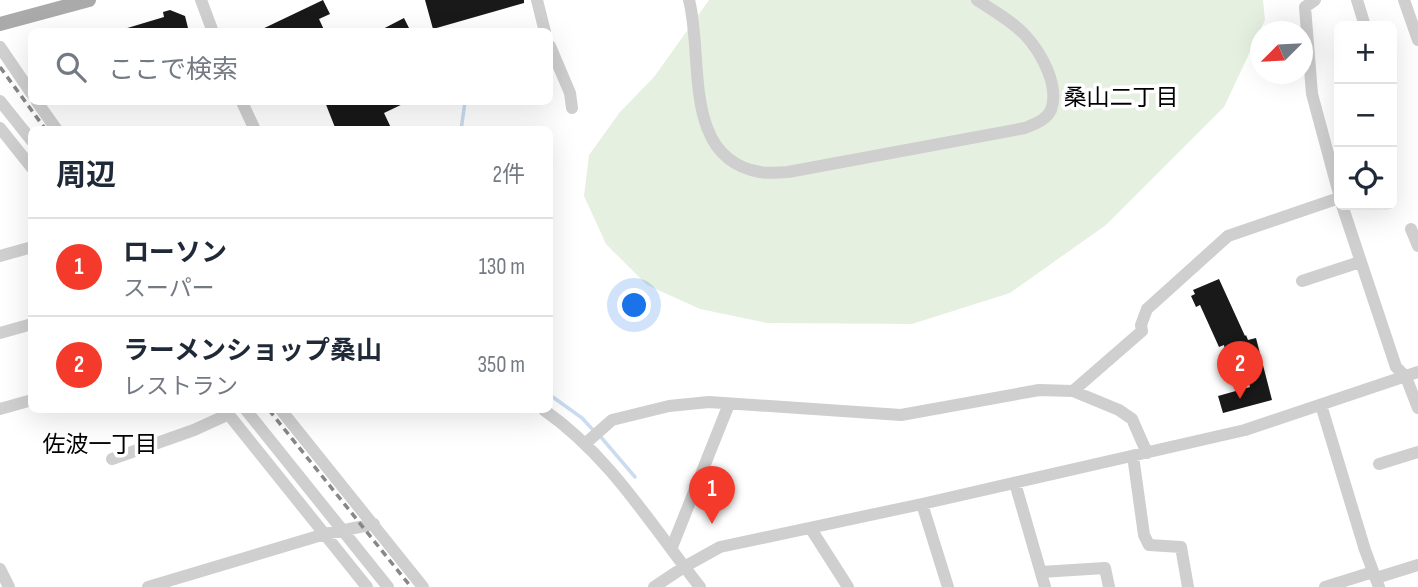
<!DOCTYPE html>
<html lang="ja">
<meta charset="utf-8">
<style>
:root{--surface:#fff;--page:#f2f2f3;--text:#1f2937;--muted:#747a83;--line:#e0e1e3;--accent:#f43a2a}
body{margin:0;font-family:"Sofia Sans Condensed","Noto Sans JP",sans-serif;background:var(--page);color:var(--text)}
.controls{position:absolute;right:21px;top:21px;display:grid;overflow:hidden;border-radius:10px;box-shadow:0 7px 28px #0002}
.controls button{width:63px;height:63px;display:grid;place-items:center;padding:0;border:0;border-bottom:2px solid var(--line);background:var(--surface);color:var(--text);font:35px sans-serif}
.compass{position:absolute;left:1250px;top:21px;width:63px;height:63px;border-radius:50%;background:var(--surface);box-shadow:0 7px 28px #0002;rotate:246deg}
.you{position:absolute;left:635px;top:306px;width:24px;height:24px;margin:-18px;border:5px solid #fff;border-radius:50%;background:#1a73e8;box-shadow:0 0 0 10px #1a73e833}
.badge{display:grid;place-items:center;width:46px;height:46px;border-radius:50%;background:var(--accent);color:#fff;font-size:23px;font-weight:700}
.pin{position:absolute;translate:-50% -58px;filter:drop-shadow(0 2px 4px #0008)}
.pin::after{content:'';position:absolute;top:37px;width:24px;height:21px;background:inherit;clip-path:polygon(0 0,100% 0,50% 100%)}
.list{margin:0;padding:0;list-style:none}
h2{display:flex;justify-content:space-between;align-items:center;height:91px;margin:0;padding:0 28px;font-size:30px}
h2 small{font-size:23px;font-weight:400;color:var(--muted)}
.list li{display:grid;grid-template-columns:46px 1fr auto;gap:21px;align-items:center;box-sizing:border-box;height:98px;padding:0 28px;border-top:2px solid var(--line)}
.list b{display:block;font-size:26px;white-space:nowrap}
.list p{margin:0;font-size:23px;white-space:nowrap;color:var(--muted)}
.list em{font-size:23px;font-style:normal;color:var(--muted)}
.icon{flex:none;width:38px;height:38px;fill:none;stroke:currentColor;stroke-width:2;stroke-linecap:round;stroke-linejoin:round}
.map{position:relative;flex:none;width:1418px;height:587px;overflow:hidden}
.search{position:absolute;background:var(--surface);box-shadow:0 7px 28px #0002;left:28px;top:28px;width:525px;height:77px;display:flex;align-items:center;gap:18px;box-sizing:border-box;padding:0 24px;border-radius:10px;color:var(--muted);font-size:26px}
.panel{position:absolute;background:var(--surface);box-shadow:0 7px 28px #0002;left:28px;top:126px;width:525px;height:287px;border-radius:10px}
.map>svg:first-child{display:block}
.green{fill:#e6f0e0}
.lines{fill:none;stroke-linecap:round;stroke-linejoin:round}
.stream{stroke:#cbdcf0;stroke-width:3.5}
.building{fill:#191919}
.minor{stroke:#cfcfcf;stroke-width:12}
.major{stroke:#aaa;stroke-width:14}
.rail{stroke:#878787;stroke-width:3.5;stroke-dasharray:7 5;stroke-linecap:butt}
.labels{text-anchor:middle;stroke-width:7;stroke-linejoin:round;paint-order:stroke}
.neighbourhood-label{font-size:23px;fill:#000;stroke:#fff}
</style>
<div class="map">
<svg width="1418" height="587" viewBox="0 0 1418 587">
<rect width="100%" height="100%" fill="#fff"/>
<path class="green" d="M709,0H1263L1265,20L1224,107L1106,225L1010,293L912,324L767,323L700,309L647,285L606,244L584,196L589,155L620,112L654,77Z"/>
<g class="lines">
<path class="stream" d="M461,130L465,102
M550,395L582,418L594,431
M600,436L635,477"/>
</g>
<path class="building" d="M323,0L330,14L319,19L325,32H256Z
M425,0H524V3L433,29Z
M170,10L185,16L189,32H124V29L164,17L163,12Z
M404,18L411,32H377Z
M325,102H407L384,113L392,130H336Z
M1219,279L1245,336L1246,335L1248,340L1256,338L1272,400L1223,413L1218,396L1250,387L1244,366L1229,369L1224,345L1219,347L1200,305L1196,307L1191,296L1195,294L1193,290Z"/>
<g class="lines">
<path class="minor" d="M201,0L213,32
M537,0L545,32
M689,0C704,57 681,159 760,172C769,174 779,172 788,172L1025,128C1035,124 1046,120 1051,110C1060,86 1041,52 1025,35C1012,21 994,11 977,0
M1315,0L1305,7L1312,94L1339,194
M1357,0L1365,26
M1404,0L1418,40
M550,46L570,93L572,108
M0,47L32,94
M0,101L32,141
M37,102L57,130
M242,102L255,130
M0,128L32,168
M1342,205L1396,367L1406,377L1418,408
M1411,229L1418,246
M0,256L32,247
M1302,281L1360,262
M0,333L32,324
M1073,391L1142,331L1141,325L1147,309L1228,236L1339,198
M1321,405L1365,550L1379,587
M0,409L32,400
M225,410L367,587
M246,410L388,587
M281,410L423,587
M544,410C610,456 651,525 700,587
M586,443L612,420L669,406L709,402L901,415L1039,390L1073,391L1119,410L1132,419L1147,453
M1133,456L1144,535L1149,545L1181,547L1188,587
M112,459L194,430L229,414
M1379,464L1418,452
M1015,483L1045,587
M922,504L948,587
M811,529L848,587
M672,547L729,404
M0,569L9,587
M1041,572L1105,568L1109,587
M1376,578L1418,565
M148,587L325,534L374,524
M654,587L684,567L720,547L922,504L1245,430L1418,372
M1325,587L1373,572"/>
<path class="major" d="M0,24L89,0"/>
<path class="rail" d="M0,67L46,130
M269,410L411,587"/>
</g>
<g class="labels">
<g class="neighbourhood-label">
<text x="1121" y="105">桑山二丁目</text>
<text x="100" y="452">佐波一丁目</text>
</g>
</g>
</svg>
<div class="controls">
<button>+</button>
<button>−</button>
<button><svg class="icon" aria-label="locate" viewBox="0 0 24 24"><circle cx="12" cy="12" r="6"/><path d="M12 2v4M12 18v4M2 12h4M18 12h4"/></svg></button>
</div>
<svg class="compass" viewBox="-18 -18 36 36"><path d="M0-13l5 13h-10z" fill="#e53935"/><path d="M0 13l5-13h-10z" fill="#747a83"/></svg>
<div class="you"></div>
<div class="pin badge" style="left:712px;top:524px">1</div>
<div class="pin badge" style="left:1240px;top:399px">2</div>
<div class="search"><svg class="icon" aria-label="search" viewBox="0 0 24 24"><circle cx="10" cy="10" r="6"/><path d="M15 15l6 6"/></svg>ここで検索</div>
<section class="panel">
<h2>周辺<small>2件</small></h2>
<ul class="list">
<li><span class="badge">1</span><div><b>ローソン</b><p>スーパー</p></div><em>130 m</em></li>
<li><span class="badge">2</span><div><b>ラーメンショップ桑山</b><p>レストラン</p></div><em>350 m</em></li>
</ul>
</section>
</div>
